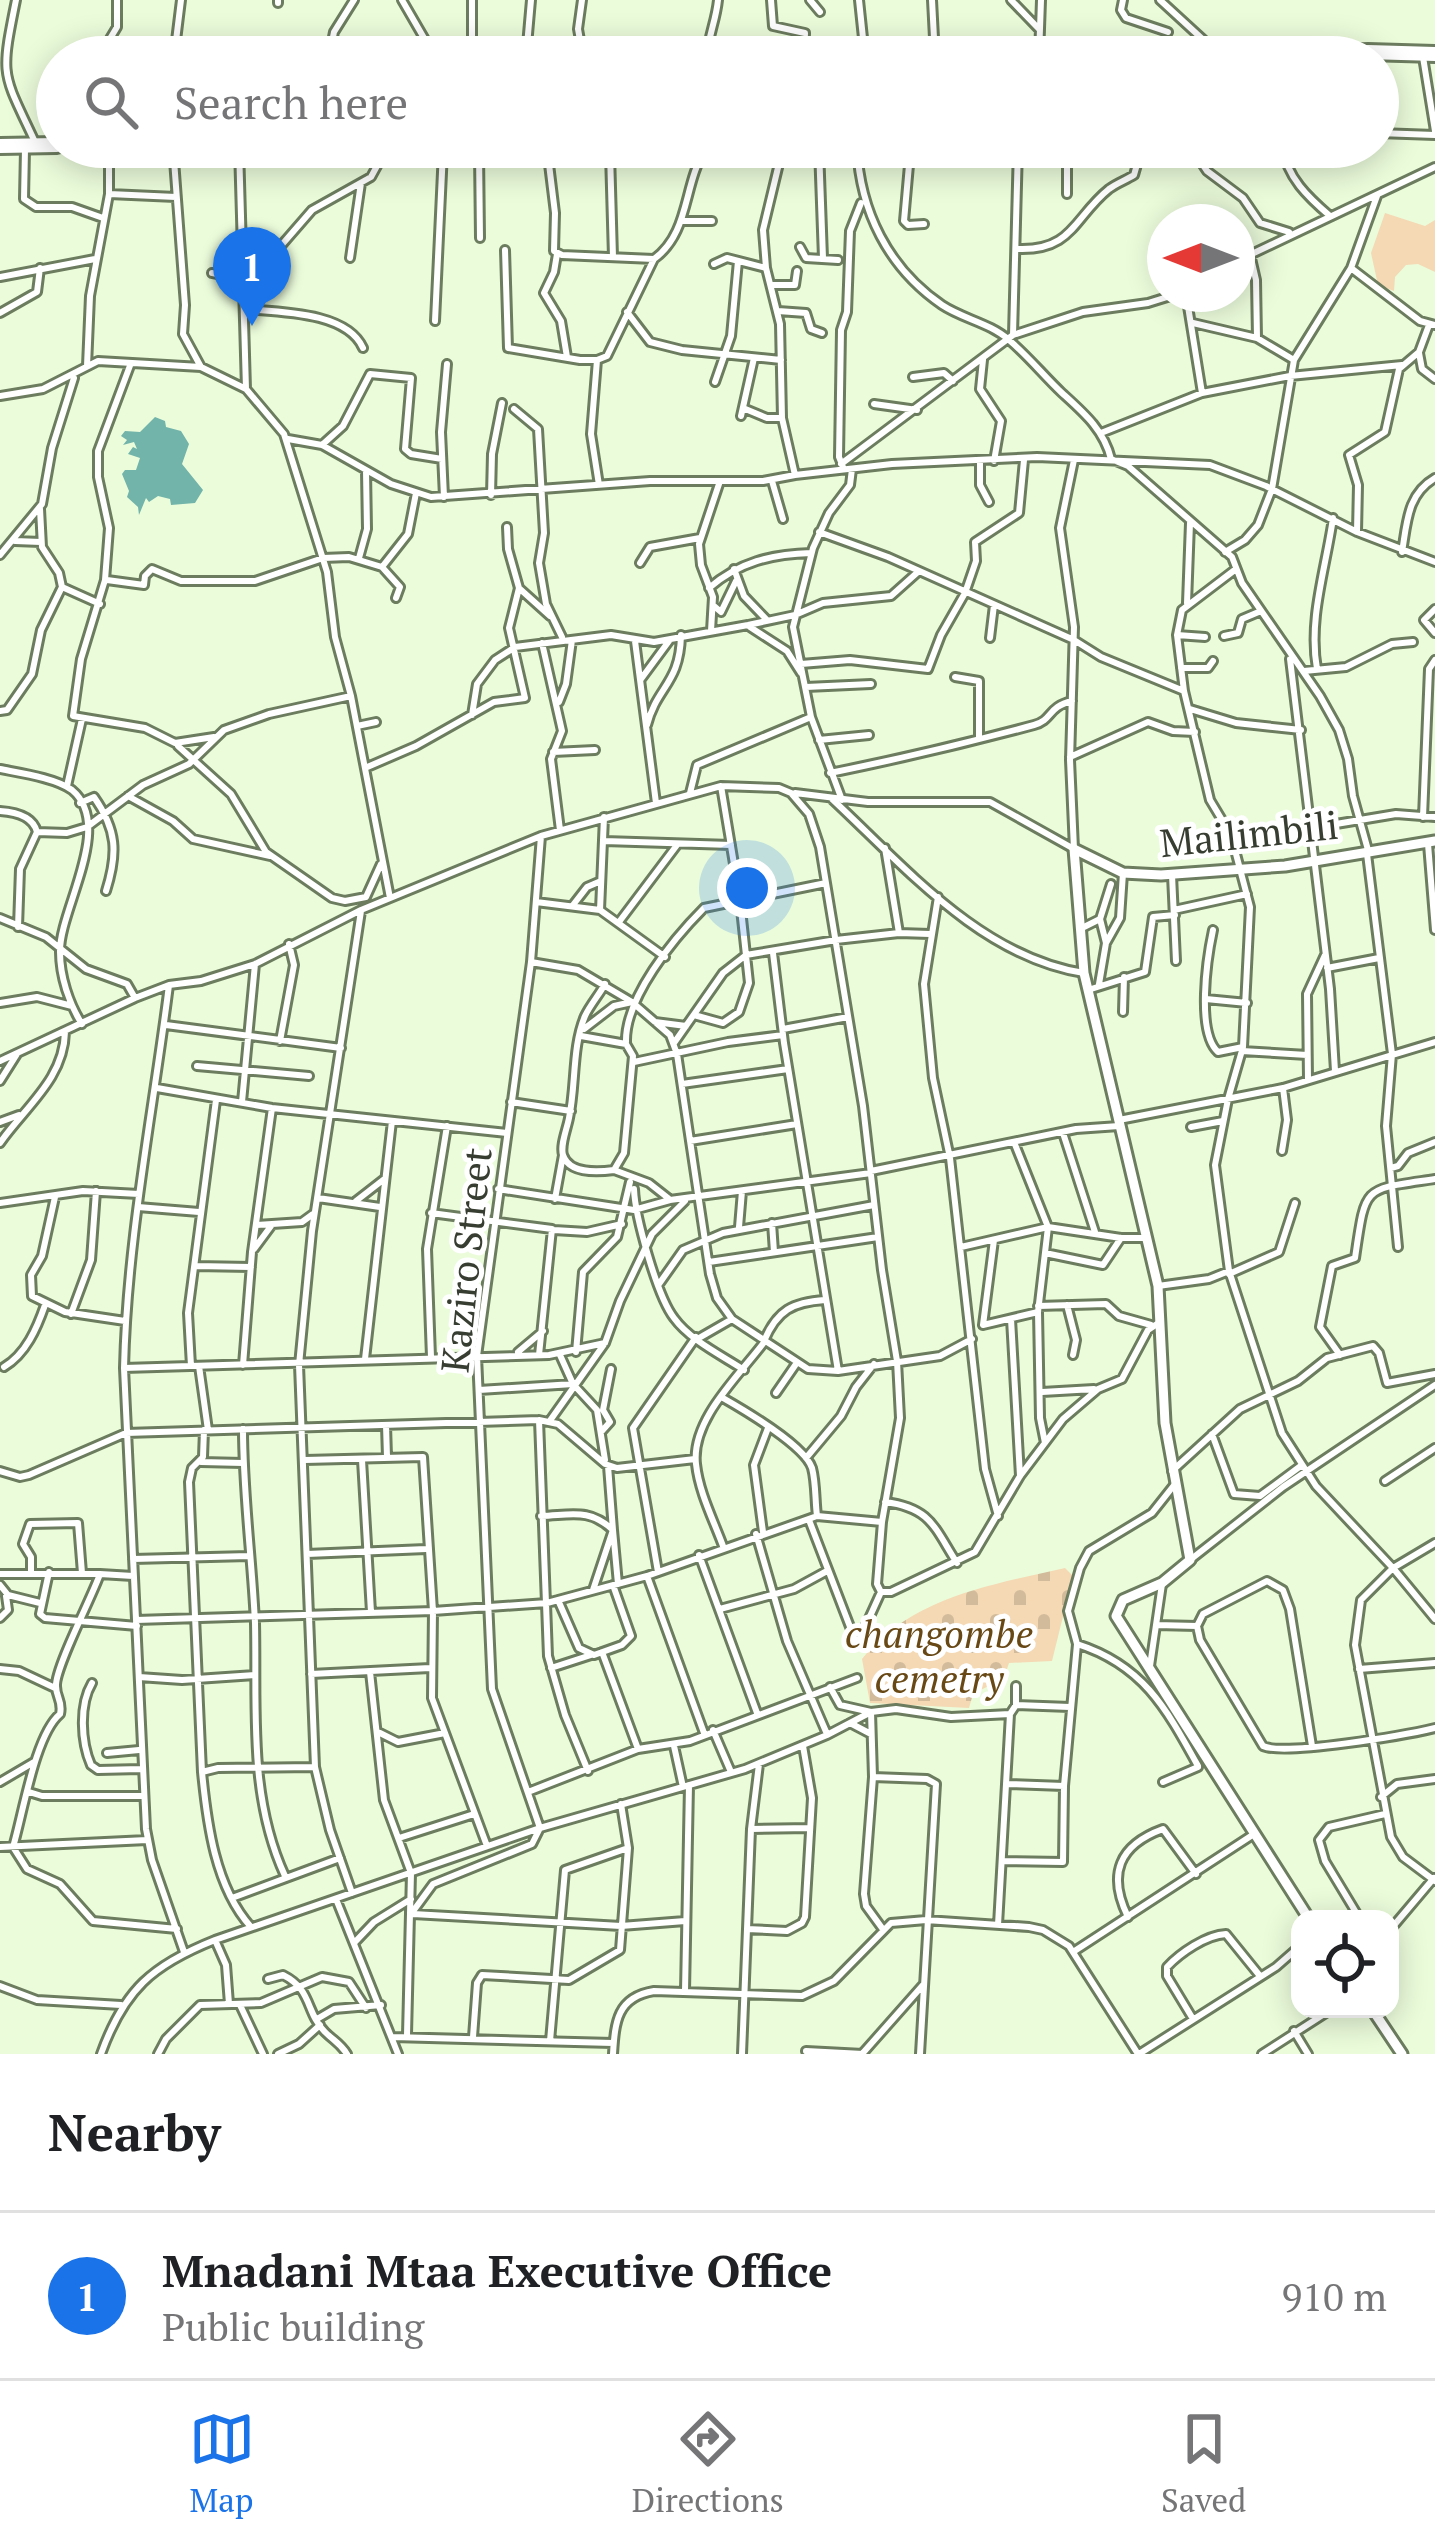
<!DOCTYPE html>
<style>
:root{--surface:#fff;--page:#f6f6f6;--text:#202124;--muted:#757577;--line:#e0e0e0;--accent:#1a73e8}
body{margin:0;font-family:"PT Serif",serif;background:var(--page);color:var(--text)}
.controls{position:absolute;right:36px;bottom:36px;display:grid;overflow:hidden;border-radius:24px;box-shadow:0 6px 30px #0003}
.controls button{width:108px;height:108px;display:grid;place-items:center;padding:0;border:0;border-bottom:3px solid var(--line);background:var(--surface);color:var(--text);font:60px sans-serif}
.compass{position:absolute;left:1147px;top:204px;width:108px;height:108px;border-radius:50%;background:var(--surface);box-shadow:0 6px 30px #0003;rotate:270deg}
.you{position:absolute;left:747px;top:888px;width:42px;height:42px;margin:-30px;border:9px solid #fff;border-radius:50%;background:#1a73e8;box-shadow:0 0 0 18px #1a73e833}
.badge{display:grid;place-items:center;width:78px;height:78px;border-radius:50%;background:var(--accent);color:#fff;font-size:39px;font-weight:700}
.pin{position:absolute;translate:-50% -99px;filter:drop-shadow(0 3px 6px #0008)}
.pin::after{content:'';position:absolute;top:63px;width:42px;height:36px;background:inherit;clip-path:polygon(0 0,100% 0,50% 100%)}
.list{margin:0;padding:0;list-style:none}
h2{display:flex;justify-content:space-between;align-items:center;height:156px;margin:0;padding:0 48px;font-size:51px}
h2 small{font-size:39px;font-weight:400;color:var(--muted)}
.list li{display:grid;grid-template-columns:78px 1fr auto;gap:36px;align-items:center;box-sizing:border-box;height:168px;padding:0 48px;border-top:3px solid var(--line)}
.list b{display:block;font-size:45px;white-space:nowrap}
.list p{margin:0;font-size:39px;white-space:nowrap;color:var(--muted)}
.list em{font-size:39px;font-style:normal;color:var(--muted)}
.icon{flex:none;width:66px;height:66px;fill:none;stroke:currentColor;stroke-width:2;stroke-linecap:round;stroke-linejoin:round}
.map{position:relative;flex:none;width:1435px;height:2054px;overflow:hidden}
.search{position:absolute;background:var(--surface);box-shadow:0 6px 30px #0003;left:36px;right:36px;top:36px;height:132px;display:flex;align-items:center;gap:30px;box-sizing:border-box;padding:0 42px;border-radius:66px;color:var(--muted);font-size:45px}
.sheet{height:324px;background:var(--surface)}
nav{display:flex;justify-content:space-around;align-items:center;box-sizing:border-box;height:168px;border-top:3px solid var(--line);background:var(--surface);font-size:33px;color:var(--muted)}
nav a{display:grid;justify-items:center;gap:6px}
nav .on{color:var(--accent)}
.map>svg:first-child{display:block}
.grass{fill:#f4d9b4}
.cemetery{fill:url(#cemetery-stones)}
.water{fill:#72b3aa}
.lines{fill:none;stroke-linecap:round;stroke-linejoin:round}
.minor-casing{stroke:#6c7c5e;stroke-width:12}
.tertiary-casing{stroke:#6c7c5e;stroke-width:15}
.trunk-casing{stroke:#6c7c5e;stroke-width:20}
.minor{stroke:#fff;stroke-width:6}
.tertiary{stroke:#fff;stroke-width:9}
.trunk{stroke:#fff;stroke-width:14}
.labels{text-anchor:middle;stroke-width:10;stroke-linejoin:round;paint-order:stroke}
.street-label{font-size:39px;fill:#373d30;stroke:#fff}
.park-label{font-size:39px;font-style:italic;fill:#684916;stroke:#fff}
</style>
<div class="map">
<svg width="1435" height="2054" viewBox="0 0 1435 2054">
<defs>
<pattern id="cemetery-stones" width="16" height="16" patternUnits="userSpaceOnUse" patternTransform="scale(3)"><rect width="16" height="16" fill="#f4d9b4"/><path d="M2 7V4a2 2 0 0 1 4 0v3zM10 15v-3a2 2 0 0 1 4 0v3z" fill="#d2bb9b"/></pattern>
</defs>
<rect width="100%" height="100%" fill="#ebfcdb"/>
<path class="grass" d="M1385,213L1425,226L1435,220V272L1418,264L1406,265L1395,277L1394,291L1378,285L1371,253Z"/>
<path class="cemetery" d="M1065,1568L1073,1576L1052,1661L1009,1663L1004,1678L973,1694L969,1708L870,1703L862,1659C912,1597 991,1585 1065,1568Z"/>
<path class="water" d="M155,417L165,421L166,427L181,431L189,444L182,464L203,490L195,503L171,505L170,499L158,496L149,502L146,498L139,515L138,507L127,497L129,491L122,474L125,470H136L140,458L128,454L133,447L137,449L134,442L123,445L127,440L121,436L125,431L140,432Z"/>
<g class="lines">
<g class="minor-casing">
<path id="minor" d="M16,0C0,79 2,71 35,142
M402,0L435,57
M582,0L578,29L583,57
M771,0L773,26L805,33L804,57
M810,0L820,12
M932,0L935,57
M1011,0L1039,29
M1123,0L1121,10L1126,18L1168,32
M1160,0L1222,57
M278,3V0
M105,57L108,42L117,27V0
M174,57L181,0
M329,57L334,32L354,0
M406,57L430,49
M459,57L472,41V0
M526,57L531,0
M707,57C708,36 716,21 718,0
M756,57V55
M859,57L863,38L859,0
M1039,57L1041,0
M1423,57L1435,131
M1378,133L1435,135
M173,147L185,305L183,334L201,367
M239,147L246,389
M857,147C860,211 888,268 942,305C963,319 990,323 1009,340C1028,356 1044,376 1062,393C1084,413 1104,430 1111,459L1128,466L1232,557L1242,583L1320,696L1339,730L1348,759L1353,796L1368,850
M901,147L909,165L904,221L908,225L924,224
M907,147H937
M1067,147V194
M1191,147L1207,171L1243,198L1260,223L1289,232
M1283,147C1286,177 1309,198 1330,216
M819,148L823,258
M25,149L24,199L36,207H72L103,218
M782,151L763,230L766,268L780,324L782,418L795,475L892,464L1037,457L1210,465L1266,486L1357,532L1435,562
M479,152L480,238
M610,153L613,257
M548,156L555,213L554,251L562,255L654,259C690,233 683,185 705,150
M109,194L176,197
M682,221H712
M800,247L806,258L838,260
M1018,249C1073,251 1074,217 1109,189C1117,183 1126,180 1134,175L1142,147
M505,250L508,348L580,360H597L607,356L654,259
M557,254L554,272L544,293L561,321L567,357
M1250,254L1256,280L1257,338
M350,258L361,183
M1237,261L1435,167
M714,264L727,258L766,268
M1351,268L1420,321L1435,325
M212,273C226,274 231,287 244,292
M244,273L279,248L312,210L371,177L383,155L393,150L548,155L829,147
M0,277L95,259
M771,285H795L797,271
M1186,294L1202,393
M245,309C281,312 347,312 363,348
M778,311L806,313L811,329L822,333
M627,312L650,342L682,350L781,360
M0,313L37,292L40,268
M435,321L443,151
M1193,323L1257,338L1294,360
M1013,335L1018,147
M1419,353L1422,369L1435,379
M597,360L591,434L599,485
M983,360L980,389L1001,421L994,461
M131,363L98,451V477L109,528L105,580L81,659L73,716L145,728L175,743L214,737
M87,366L90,296L109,194V147
M913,377L944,373L953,381
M715,382L731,336L738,261
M0,396L43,389L98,361L201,367L246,389L284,434L327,572L335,637L351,696L390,898
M874,404L917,410
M743,408L767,418H782
M514,409L538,429L544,533L539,563L546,604L562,637
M741,416L754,358
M1101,433L1202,393L1290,376L1402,365
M288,439L322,445L391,484L431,497L650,481H763L795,475
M322,445L343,426L370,374L411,378L405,449L411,454L442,459
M1074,460L1060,528L1074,627L1070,760L1074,849
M980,461V485L989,502
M841,464L1013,335L1083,312L1148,303L1177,294
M843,467L839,457L841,330L847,312L850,231L861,203
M772,481L783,519
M491,495L492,454L502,403
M444,497L441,432L447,364
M819,532L888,557L1074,640L1101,657L1184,691
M1357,532L1358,485L1349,455L1385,432L1399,369L1419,352L1429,325
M15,541L41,542
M1225,552L1245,540L1258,525L1272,489L1294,360L1351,268L1377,196
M1402,552C1407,523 1407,494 1435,478
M0,555L42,504L52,448L74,378
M359,558L367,529L366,471
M640,563L650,547L700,538
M382,567L408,534L416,493
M734,569L744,596L766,619
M1236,569L1182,610L1177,635L1184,691L1210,800L1231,835L1250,907L1243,1047L1228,1099L1215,1165L1229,1271L1282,1433L1316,1486L1393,1568L1361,1600L1355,1645L1391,1837L1403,1857L1435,1881
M107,580L144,585L145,576L152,569L181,581H255L323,558L349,557L382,567L400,587L396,598
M62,587L100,604
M709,588C739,562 772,554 811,553
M520,589L550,616
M1187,603L1190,523
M714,606L721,612L736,581
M1435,609L1424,620L1435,633
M750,627L787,651L801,673
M711,631L713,597L701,565L699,544L720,481
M1177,635L1205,637
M1224,636L1238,633L1242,619L1261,611
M990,638L994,605
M635,641L656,803
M542,643L562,731L551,759L560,830
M1290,659L1330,989L1335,1071
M801,664L850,660L928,669L941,635L965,593L976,561L975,542L1019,513L1024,460
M1181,668H1208L1213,661
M1317,669C1308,619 1326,568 1333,518
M1304,671L1346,667L1392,644L1413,642
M955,677L979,681V737
M641,679L669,641
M806,687L871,684
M559,702L566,684L572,640
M1190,709L1236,723L1301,730
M0,711L7,710L32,674L41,630L62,587L59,573L42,547L40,509
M472,715L477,684L495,660L515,647L611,635L654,642L748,625L795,615L823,603L891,596L919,571
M647,725C657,686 680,684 681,635
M357,726L376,722
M819,740L869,735
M178,746L231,794L266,852L332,898L345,901L366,897L381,864
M553,752L595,750
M1070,757L1148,722L1173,731L1195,732
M365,768L416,746L494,702L525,698L509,628L519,588L508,549L507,527
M0,769C20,773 56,778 72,790C115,826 59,910 60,952C60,976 69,1004 82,1024
M830,773C899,759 967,743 1034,725C1053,720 1047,707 1072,701
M67,786L82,719
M690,793L697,765L811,717
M795,793L868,802H990L1074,849
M128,796L173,821L193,839L270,856
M832,799C905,867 981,957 1084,973
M842,800L811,717L793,627L813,548L829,513L850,485L852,469
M80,803L94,797C117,830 118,853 106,891
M0,811C15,812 33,816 37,832L20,869L18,927
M1423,817L1429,669L1435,660
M1312,828L1396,814L1435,817
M37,832L67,833L87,827L143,785L189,764L224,730L269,714L351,696
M604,841L731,845
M1428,844L1435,930
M885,848L899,933
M1367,854L1392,1054L1386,1126L1398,1247
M1172,875L1176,961
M938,897L924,984L933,1078L950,1158L985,1469L998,1516
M536,902L600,910L665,957
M573,905L587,887L601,881
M600,910L604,817
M1174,910L1247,894
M0,918L46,937L86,969L127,984L135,998
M619,922L677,845
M1080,929L1100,919L1111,884
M1213,930C1207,958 1196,1032 1218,1052L1243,1047
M1106,943L1120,918L1123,873
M773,953L784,1043L838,1371
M531,962L578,970L632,1002L670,1035L677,1054L710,1274L717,1298L732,1319L808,1369L838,1371L940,1356L972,1339
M1327,968L1379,958
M1099,984L1106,943L1100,919
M169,985C153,1112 127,1240 124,1368L146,1829L152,1860L184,1952
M1088,990L1145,972L1153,917L1175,915
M1206,999L1247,1003
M0,1003L37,997L72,1006
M1123,1012L1124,977
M694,1015L723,1023L739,1012L749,983L740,900L721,786
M655,1022L686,1026
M166,1025L341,1048
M584,1029L614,1006L632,1002
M783,1029L848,1017
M581,1036L626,1044L633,1056L624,1153L614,1170C599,1172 569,1174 563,1155C560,1145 567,1129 569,1118C576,1086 572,1046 585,1016C590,1005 599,995 605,984
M280,1041L294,965L289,944
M626,1042C625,998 673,939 704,908L826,883
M674,1043L723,973L746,955L836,940L899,933L930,934
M1242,1051L1307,1055
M0,1061L135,998L169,985L201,981L255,964L361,910L541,836L721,786L779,788L791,793L809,814L820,847L863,1106L882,1270L897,1361L900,1418L882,1522L877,1584L881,1592H891L975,1552L1020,1476L1063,1419L1098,1389L1122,1379L1148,1330L1160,1322
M634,1062L728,1042L783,1035
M197,1066L309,1076
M1308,1079L1307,994L1325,955
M0,1081L17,1054
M682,1084L788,1069
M157,1088L272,1108L507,1133
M242,1102L255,964
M511,1102L571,1111
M1119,1120L1283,1088L1435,1042
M0,1122L19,1115
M1191,1127L1223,1121
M1063,1133L1095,1232
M690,1141L797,1124
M1014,1142L1048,1227L1038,1312L1040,1418L1045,1443
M0,1143C25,1107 64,1079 65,1032
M1282,1151L1287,1120L1283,1088
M1391,1168L1398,1166L1408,1153L1435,1142
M614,1170L649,1183L668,1198
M871,1171L1076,1129L1119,1126
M498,1189L634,1210L670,1200L871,1173
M634,1189C635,1216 657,1296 674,1318C690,1340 721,1355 744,1370
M55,1197L42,1256L31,1275L32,1296L65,1312L125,1321
M318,1198L380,1207
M555,1199L563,1155
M356,1201L383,1180
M0,1203L83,1191L139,1194
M138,1207L199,1212
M431,1213L552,1229L539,1355
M772,1223L774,1252
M257,1225L302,1222L313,1214
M739,1227L742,1191
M554,1230L587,1232L622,1224
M961,1247L1048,1227L1121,1238H1146
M254,1249L271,1226
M1045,1253L1103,1265L1121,1238
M709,1262L878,1237
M195,1266L251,1267
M1229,1274L1279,1252L1295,1203
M659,1284L683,1250L723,1233L874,1205
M1158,1286L1209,1279L1229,1271
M1067,1305L1076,1340L1073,1355
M1038,1306L1106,1304L1119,1316L1151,1325
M71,1314L91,1260L96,1191
M1011,1319L1020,1476
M983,1325L994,1240
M983,1325L1038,1312
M699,1338L732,1319
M764,1341C777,1310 793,1302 825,1300
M518,1352L543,1331
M576,1352L583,1272L617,1237L630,1182
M560,1355L573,1384L597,1410L605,1460
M1340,1355L1320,1327L1332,1266L1355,1258C1366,1184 1362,1190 1435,1179
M431,1357L427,1249L447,1126
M365,1359L392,1121
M243,1365L252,1252L272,1108
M191,1366L188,1313L216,1100
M199,1366L208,1430
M4,1367C26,1354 37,1328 45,1305
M124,1368L549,1355L605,1343
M479,1390L573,1384
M1042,1392L1094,1389
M776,1393L796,1364
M723,1398C744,1410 805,1446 812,1468C816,1483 815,1501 817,1516
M539,1420L548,1656L565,1715L588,1771
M549,1422L605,1343L620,1301L652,1234L685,1201
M386,1425L387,1457
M243,1429C243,1494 252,1558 255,1623C257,1709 248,1796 285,1876
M601,1432L610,1422L603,1410L611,1369
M1212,1434L1234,1494L1260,1496L1302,1465
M806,1458L841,1416L856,1387L874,1364
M305,1460L423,1457L433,1611L432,1698L487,1846
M362,1460L371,1612
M201,1462L243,1463
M0,1471L20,1477L29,1475L126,1433L539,1420L558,1424L605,1464L617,1468L695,1459
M1172,1471L1240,1409L1298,1381L1327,1358L1373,1346L1379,1353L1387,1383L1435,1374
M1385,1481L1435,1448
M885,1502C931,1508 934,1527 957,1563
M541,1516C572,1515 589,1508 613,1530L618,1584
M809,1520L857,1645L881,1592
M763,1532L754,1465L768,1428
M756,1534L787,1641L827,1734
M1435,1543L1393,1568L1435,1619
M723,1546C713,1519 699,1492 696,1464C691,1419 740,1375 765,1341
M307,1554L426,1549
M699,1555L757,1713
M133,1559L249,1556
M1190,1560L1283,1487L1435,1385
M31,1571V1557L23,1544L30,1524L78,1523L82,1573
M49,1572L40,1614L45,1618L137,1626
M658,1572L633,1428L696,1337
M0,1574H100
M133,1576L100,1574C92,1597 55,1668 56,1686C56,1698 63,1701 60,1714C35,1735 23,1814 13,1847L27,1869L60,1884L93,1921L177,1929
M647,1576L704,1733
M0,1585L8,1595L40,1603
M593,1590L613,1530L608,1466
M558,1600L579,1648L594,1655L622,1645L631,1636L613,1585
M720,1609L794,1589L827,1571
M0,1618L8,1610L6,1596
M136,1620L433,1611L547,1603L647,1576L817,1516L882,1522
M1156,1625L1197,1626
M1077,1644C1143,1665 1166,1708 1198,1766
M602,1652L638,1749
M1150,1666L1162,1584
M551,1668L591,1655
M0,1669L19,1671L55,1688
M1359,1669L1435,1663
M370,1672L384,1800L411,1873L407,2035
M311,1674L430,1668
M139,1677L182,1680L255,1675
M92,1683C79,1705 81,1742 91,1765L98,1770L141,1769
M830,1687L840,1705L871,1712L873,1777L864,1894L866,1906L882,1928
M1016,1705L1070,1707
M850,1723L871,1734
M713,1730L731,1772
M380,1733L398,1742L445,1733
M674,1746L683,1787
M1312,1746L1290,1609L1283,1590L1267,1581L1203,1614L1197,1626L1200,1640L1263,1746C1284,1756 1406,1735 1435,1728
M107,1753L139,1750
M202,1772L189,1482L192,1468L203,1457L204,1430
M873,1777L927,1779L936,1784L920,2054
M0,1782L34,1762
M1163,1782L1198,1767
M1008,1784L1064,1786
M29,1792L42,1796H143
M528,1792L638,1749L690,1741L857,1678
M1381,1797L1397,1784L1435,1779
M751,1829L810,1828
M399,1838L474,1814
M0,1847L147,1840
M1003,1861L1063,1862L1064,1786L1077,1644L1068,1611L1080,1568L1089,1551L1152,1513L1175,1484
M352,1893L330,1830L315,1767L299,1365L312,1231L361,911
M232,1898L340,1858
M336,1899L398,2054
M411,1914L433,1884L532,1844L540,1828L492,1689L477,1356L531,962L541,836
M413,1914L621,1926L685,1921
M1128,1917C1107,1874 1119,1845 1163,1829L1196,1874
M1360,1919L1325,1861L1319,1840L1329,1827L1385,1814
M998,1925L1010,1714L1016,1705V1686
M251,1927C215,1887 207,1823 202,1772L218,1768L315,1767
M747,1929L787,1931L802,1923L805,1917L812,1798L803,1746
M1390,1930L1434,1878
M215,1940L226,1965L229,2004
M355,1942L374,1922L411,1899
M1073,1952L1254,1834
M268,1979L283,1975C313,1990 305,2012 325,2032C334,2041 340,2043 347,2054
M0,1986L37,2000L121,2005
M685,1991L689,1785
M240,2005L263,2054
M317,2019L334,2009L381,2005
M1193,2019L1167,1976V1967C1180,1953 1206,1935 1226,1934L1260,1976
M1294,2031L1308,2054
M393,2037L613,2043
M473,2037L477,1983L482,1975L569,1980L620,1950L628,1848L621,1804
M550,2041L565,1870L628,1848
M806,2051L863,2054
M101,2054C124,1990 152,1965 215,1940L540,1828L745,1769L827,1735L871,1712L896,1709L951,1717L1010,1714
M158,2054L166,2039L200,2005L261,2003L322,1977L349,1982L366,2008
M278,2054L299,2044L320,2025
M613,2054C615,2022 617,1997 654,1991L802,1996L834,1981L891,1923L926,1920L1029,1927L1043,1930L1069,1946L1138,2054
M742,2054L751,1829L759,1764
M862,2054L923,1985
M1139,2054L1276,1967L1300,1946
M1262,2054L1332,2009"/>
</g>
<g class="tertiary-casing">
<path id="tertiary" d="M1074,849L1084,973L1158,1286L1165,1423L1190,1560L1162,1583L1123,1600L1116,1616L1309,1919
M1074,849L1123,873L1161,875L1285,866L1435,841
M1372,2009L1402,2054"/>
</g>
<g class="trunk-casing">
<path id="trunk" d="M1244,57L1368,52L1435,54
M0,146L57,145"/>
</g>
<use href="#minor" class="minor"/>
<use href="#tertiary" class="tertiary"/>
<use href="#trunk" class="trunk"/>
</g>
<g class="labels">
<g class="street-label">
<text transform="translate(1249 834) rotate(-6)" y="14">Mailimbili</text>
<text transform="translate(466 1260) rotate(-84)" y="14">Kaziro Street</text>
</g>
<g class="park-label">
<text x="939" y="1648">changombe<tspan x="939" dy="45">cemetry</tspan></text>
</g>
</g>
</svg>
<div class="controls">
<button><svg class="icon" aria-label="locate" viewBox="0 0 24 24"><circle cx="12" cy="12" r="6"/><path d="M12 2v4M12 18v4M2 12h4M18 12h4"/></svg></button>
</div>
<svg class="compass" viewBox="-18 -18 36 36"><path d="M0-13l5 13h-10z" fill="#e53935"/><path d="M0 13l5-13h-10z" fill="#757577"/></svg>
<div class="you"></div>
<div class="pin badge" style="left:252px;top:326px">1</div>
<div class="search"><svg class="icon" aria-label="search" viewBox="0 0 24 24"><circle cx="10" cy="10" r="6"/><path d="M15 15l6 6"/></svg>Search here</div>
</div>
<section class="sheet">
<h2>Nearby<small></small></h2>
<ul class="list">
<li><span class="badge">1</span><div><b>Mnadani Mtaa Executive Office</b><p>Public building</p></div><em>910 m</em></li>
</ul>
</section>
<nav>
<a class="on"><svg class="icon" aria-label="map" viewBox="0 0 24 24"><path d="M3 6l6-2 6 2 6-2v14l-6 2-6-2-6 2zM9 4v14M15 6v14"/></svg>Map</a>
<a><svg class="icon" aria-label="directions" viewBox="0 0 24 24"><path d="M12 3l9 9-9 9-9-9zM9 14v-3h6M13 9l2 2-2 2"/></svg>Directions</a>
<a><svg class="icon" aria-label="saved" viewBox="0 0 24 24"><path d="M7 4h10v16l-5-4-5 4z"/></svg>Saved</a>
</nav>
